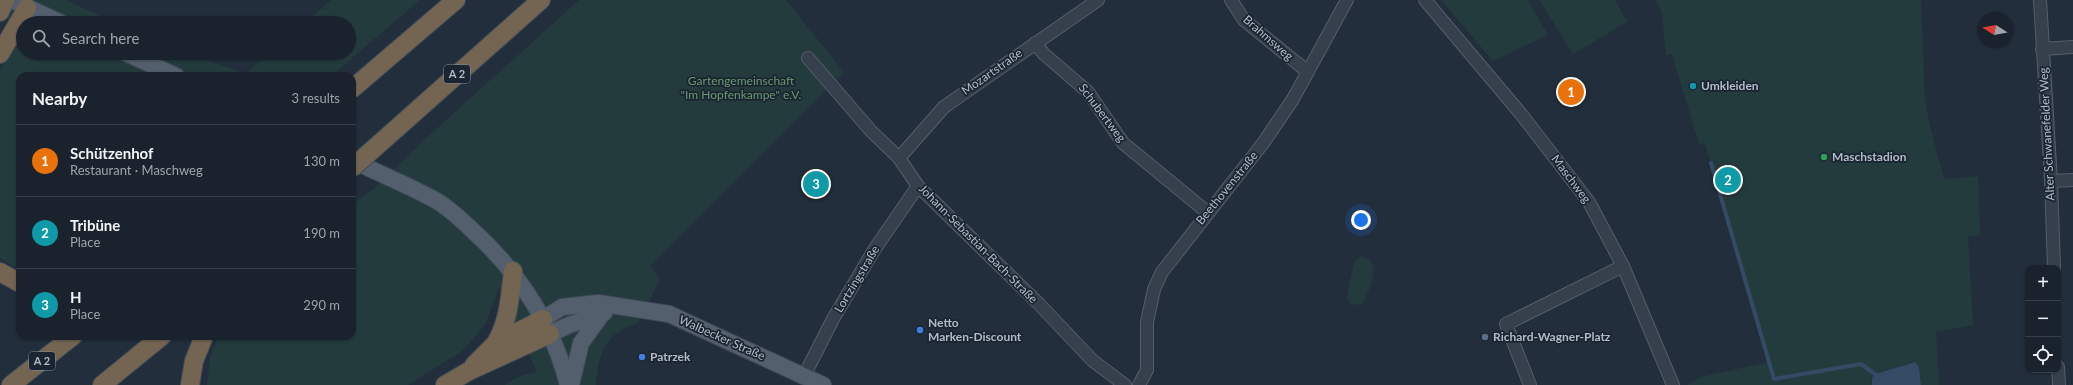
<!DOCTYPE html>
<meta charset="utf-8">
<style>
:root{--surface:#1a222d;--page:#272f39;--text:#f1f3f6;--muted:#9fa4aa;--line:#383f49;--accent:#82b5fc}
body{margin:0;font-family:Lato,sans-serif;background:var(--page);color:var(--text)}
.controls{position:absolute;right:12px;bottom:12px;display:grid;overflow:hidden;border-radius:8px;box-shadow:0 1px 3px #0004}
.controls button{width:36px;height:36px;display:grid;place-items:center;padding:0;border:0;border-bottom:1px solid var(--line);background:var(--surface);color:var(--text);font:20px sans-serif}
.compass{position:absolute;left:1977px;top:12px;width:36px;height:36px;border-radius:50%;background:var(--surface);box-shadow:0 1px 3px #0004;rotate:281deg}
.you{position:absolute;left:1361px;top:220px;width:14px;height:14px;margin:-10px;border:3px solid #fff;border-radius:50%;background:#1a73e8;box-shadow:0 0 0 6px #1a73e833}
.badge{display:grid;place-items:center;width:26px;height:26px;border-radius:50%;background:var(--accent);color:#fff;font-size:13px;font-weight:700}
.pin{position:absolute;translate:-50% -50%;border:2px solid #fff;box-shadow:0 1px 4px #0006}
.list{margin:0;padding:0;list-style:none}
h2{display:flex;justify-content:space-between;align-items:center;height:52px;margin:0;padding:0 16px;font-size:17px}
h2 small{font-size:13px;font-weight:400;color:var(--muted)}
.list li{display:grid;grid-template-columns:26px 1fr auto;gap:12px;align-items:center;box-sizing:border-box;height:72px;padding:0 16px;border-top:1px solid var(--line)}
.list b{display:block;font-size:15px;white-space:nowrap}
.list p{margin:0;font-size:13px;white-space:nowrap;color:var(--muted)}
.list em{font-size:13px;font-style:normal;color:var(--muted)}
.icon{flex:none;width:22px;height:22px;fill:none;stroke:currentColor;stroke-width:2;stroke-linecap:round;stroke-linejoin:round}
.map{position:relative;flex:none;width:2073px;height:385px;overflow:hidden}
.search{position:absolute;background:var(--surface);box-shadow:0 1px 3px #0004;left:16px;top:16px;width:340px;height:44px;display:flex;align-items:center;gap:10px;box-sizing:border-box;padding:0 14px;border-radius:22px;color:var(--muted);font-size:15px}
.panel{position:absolute;background:var(--surface);box-shadow:0 1px 3px #0004;left:16px;top:72px;width:340px;height:268px;border-radius:12px}
.map>svg:first-child{display:block}
.green{fill:#243b3d}
.water{fill:#354a64}
.lines{fill:none;stroke-linecap:round;stroke-linejoin:round}
.stream{stroke:#354a64;stroke-width:4}
.minor-casing{stroke:#545e6a;stroke-width:14}
.major-casing{stroke:#3f4955;stroke-width:18}
.highway-casing{stroke:#414b57;stroke-width:20}
.minor{stroke:#36404c;stroke-width:12}
.major{stroke:#535f6d;stroke-width:16}
.highway{stroke:#736552;stroke-width:18}
.highway-bridge-casing{stroke:#414b57;stroke-width:20;stroke-linecap:butt}
.highway-bridge{stroke:#736552;stroke-width:18}
.culture-dot{fill:#0f9aa8;stroke:#1b2531;stroke-width:1.5}
.leisure-dot{fill:#2e9e5b;stroke:#1b2531;stroke-width:1.5}
.shop-dot{fill:#3f7fe0;stroke:#1b2531;stroke-width:1.5}
.service-dot{fill:#5c6f8a;stroke:#1b2531;stroke-width:1.5}
.labels{text-anchor:middle;stroke-width:3.5;stroke-linejoin:round;paint-order:stroke}
.shield{fill:#1b2531;stroke:#848e9b;stroke-width:1}
.shield-label{font-size:11px;font-weight:bold;fill:#b1bbc8}
.street-label{font-size:12px;fill:#b1bbc8;stroke:#1b2531}
.park-label{font-size:12px;fill:#679a71;stroke:#1b2531}
.poi-label{font-size:12px;font-weight:bold;fill:#b1bbc8;stroke:#1b2531;text-anchor:start}
</style>
<div class="map">
<svg width="2073" height="385" viewBox="0 0 2073 385">
<rect width="100%" height="100%" fill="#222e3c"/>
<path class="green" d="M0,0H66L116,23H23V27L0,15Z
M331,0H420L331,76H20V270L0,258V70L19,39L23,37V53H189L245,74L270,53H349V23H305Z
M579,0H786L844,72L650,266L660,279L638,323C606,332 598,354 596,385H504L520,376L537,372L499,288L486,323L474,338L462,351L408,385H207L210,357L219,336H352V205L375,188L424,140Z
M1441,0H1528L1548,35L1493,61Z
M1539,0H1615L1627,22L1573,54Z
M1655,0H1921L1925,100L1930,126L1944,179L1978,176L1980,235L1968,236L1973,325L1936,332L1939,385H1921L1917,364L1911,362L1875,374L1871,381L1872,385H1687L1701,377L1768,362L1705,143L1699,144L1672,54L1666,55L1662,12Z
M1361,256L1370,260C1379,271 1368,293 1363,303L1357,305L1351,304L1347,298L1354,262Z"/>
<path class="water" d="M1915,362L1919,367L1921,385H1872V378L1875,374Z"/>
<g class="lines">
<path class="stream" d="M1711,163L1774,379L1861,364L1875,374"/>
<g class="minor-casing">
<path id="minor" d="M1231,0L1244,20L1308,72
M1425,0L1521,114L1589,202L1623,266L1673,385
M2040,0L2051,181L2054,268
M1035,43L1044,54L1088,92L1123,143L1207,212
M2042,49L2073,47
M808,58L871,131L899,158L918,186L1039,304L1093,361L1125,385
M899,158L944,107L1098,0
M2051,181L2073,180
M2058,367L2059,385
M804,376L833,319L874,250L918,186
M1139,385L1147,370V322L1154,289L1162,272L1264,142L1293,99L1347,0
M1530,385L1506,324L1623,266"/>
</g>
<g class="major-casing">
<path id="major" d="M12,0L61,23
M126,53L176,76
M352,160C380,174 410,186 437,201C449,208 459,218 470,228C518,271 552,322 568,385
M543,319L562,307L598,303L669,314L823,385
M550,334L569,325L604,313
M571,385L581,343L602,314"/>
</g>
<g class="highway-casing">
<path id="highway" d="M0,12L5,0
M0,54L27,8
M352,89L456,0
M397,128L541,0
M0,272L20,283
M496,343C509,320 510,297 513,271
M474,365L496,343L543,319
M11,385L73,336
M102,385L162,336
M190,385L194,361L204,336
M445,385L469,371L550,334"/>
</g>
<use href="#minor" class="minor"/>
<use href="#major" class="major"/>
<use href="#highway" class="highway"/>
<g class="highway-bridge-casing">
<path id="highway-bridge" d="M352,168L397,128"/>
</g>
<use href="#highway-bridge" class="highway-bridge"/>
</g>
<circle class="culture-dot" cx="1693" cy="86" r="4"/>
<circle class="leisure-dot" cx="1824" cy="157" r="4"/>
<g class="shop-dot">
<circle cx="920" cy="330" r="4"/>
<circle cx="642" cy="357" r="4"/>
</g>
<circle class="service-dot" cx="1485" cy="337" r="4"/>
<g class="labels">
<g class="shield">
<rect x="444" y="65" width="26" height="18" rx="3"/>
<rect x="29" y="352" width="26" height="18" rx="3"/>
</g>
<g class="shield-label">
<text x="457" y="78">A 2</text>
<text x="42" y="365">A 2</text>
</g>
<g class="street-label">
<text transform="translate(1268 38) rotate(41)" y="4">Brahmsweg</text>
<text transform="translate(992 72) rotate(-35)" y="4">Mozartstraße</text>
<text transform="translate(1102 113) rotate(53)" y="4">Schubertweg</text>
<text transform="translate(2047 134) rotate(-93)" y="4">Alter Schwanefelder Weg</text>
<text transform="translate(1571 179) rotate(53)" y="4">Maschweg</text>
<text transform="translate(1227 188) rotate(-51)" y="4">Beethovenstraße</text>
<text transform="translate(978 244) rotate(45)" y="4">Johann-Sebastian-Bach-Straße</text>
<text transform="translate(857 279) rotate(-59)" y="4">Lortzingstraße</text>
<text transform="translate(722 338) rotate(24)" y="4">Walbecker Straße</text>
</g>
<g class="park-label">
<text x="741" y="85">Gartengemeinschaft<tspan x="741" dy="14">"Im Hopfenkampe" e.V.</tspan></text>
</g>
<g class="poi-label">
<text x="1701" y="90">Umkleiden</text>
<text x="1832" y="161">Maschstadion</text>
<text x="928" y="327">Netto<tspan x="928" dy="14">Marken-Discount</tspan></text>
<text x="1493" y="341">Richard-Wagner-Platz</text>
<text x="650" y="361">Patrzek</text>
</g>
</g>
</svg>
<div class="controls">
<button>+</button>
<button>−</button>
<button><svg class="icon" aria-label="locate" viewBox="0 0 24 24"><circle cx="12" cy="12" r="6"/><path d="M12 2v4M12 18v4M2 12h4M18 12h4"/></svg></button>
</div>
<svg class="compass" viewBox="-18 -18 36 36"><path d="M0-13l5 13h-10z" fill="#e53935"/><path d="M0 13l5-13h-10z" fill="#9fa4aa"/></svg>
<div class="you"></div>
<div class="pin badge" style="left:1571px;top:92px;background:#e8710a">1</div>
<div class="pin badge" style="left:1728px;top:180px;background:#0f9aa8">2</div>
<div class="pin badge" style="left:816px;top:184px;background:#0f9aa8">3</div>
<div class="search"><svg class="icon" aria-label="search" viewBox="0 0 24 24"><circle cx="10" cy="10" r="6"/><path d="M15 15l6 6"/></svg>Search here</div>
<section class="panel">
<h2>Nearby<small>3 results</small></h2>
<ul class="list">
<li><span class="badge" style="background:#e8710a">1</span><div><b>Schützenhof</b><p>Restaurant · Maschweg</p></div><em>130 m</em></li>
<li><span class="badge" style="background:#0f9aa8">2</span><div><b>Tribüne</b><p>Place</p></div><em>190 m</em></li>
<li><span class="badge" style="background:#0f9aa8">3</span><div><b>H</b><p>Place</p></div><em>290 m</em></li>
</ul>
</section>
</div>
